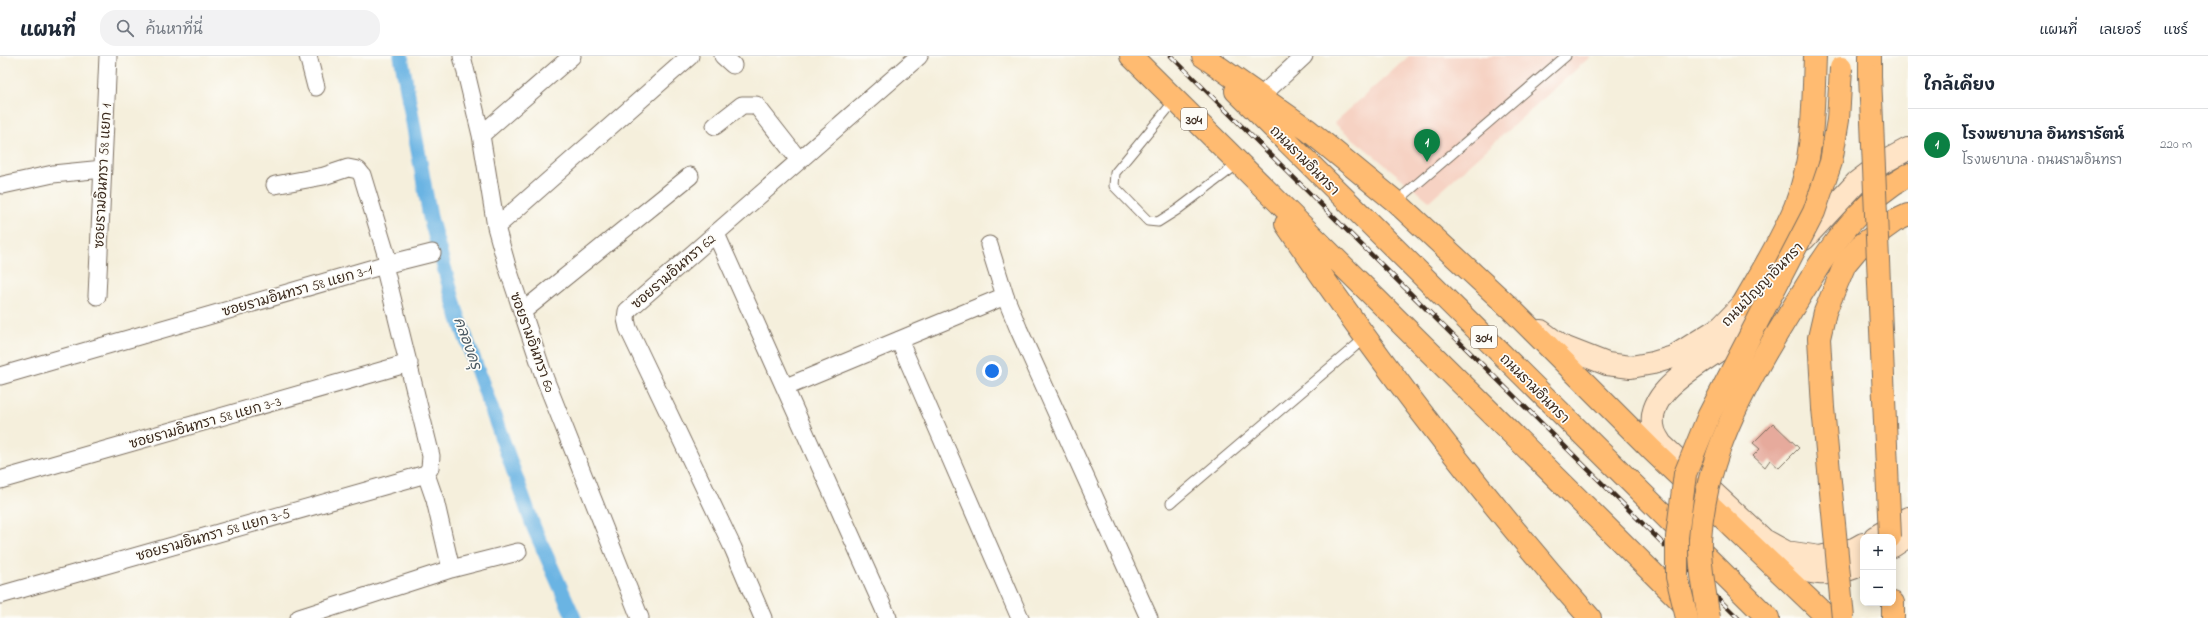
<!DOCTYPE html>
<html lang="th">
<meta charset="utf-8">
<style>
:root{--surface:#fff;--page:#f2f2f3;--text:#1f2937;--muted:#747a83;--line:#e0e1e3;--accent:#0b8043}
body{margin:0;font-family:"Indie Flower","Playpen Sans Thai",sans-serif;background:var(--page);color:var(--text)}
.controls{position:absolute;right:12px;bottom:12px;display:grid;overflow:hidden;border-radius:8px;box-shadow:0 2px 10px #0003}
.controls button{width:36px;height:36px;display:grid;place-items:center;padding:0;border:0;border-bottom:1px solid var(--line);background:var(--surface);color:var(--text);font:20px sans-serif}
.you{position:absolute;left:992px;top:315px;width:14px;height:14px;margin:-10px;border:3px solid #fff;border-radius:50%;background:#1a73e8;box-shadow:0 0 0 6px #1a73e833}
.badge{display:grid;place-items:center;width:26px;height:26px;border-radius:50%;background:var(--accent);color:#fff;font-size:13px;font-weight:700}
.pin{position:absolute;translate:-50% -33px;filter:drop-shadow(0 1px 2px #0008)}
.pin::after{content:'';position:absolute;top:21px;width:14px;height:12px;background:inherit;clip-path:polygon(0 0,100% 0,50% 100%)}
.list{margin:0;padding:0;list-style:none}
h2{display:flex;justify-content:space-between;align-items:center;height:52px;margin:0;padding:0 16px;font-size:17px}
h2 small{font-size:13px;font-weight:400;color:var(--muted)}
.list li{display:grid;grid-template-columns:26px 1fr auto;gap:12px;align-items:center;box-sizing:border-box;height:72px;padding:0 16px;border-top:1px solid var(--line)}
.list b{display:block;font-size:15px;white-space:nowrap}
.list p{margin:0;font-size:13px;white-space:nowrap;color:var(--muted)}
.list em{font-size:13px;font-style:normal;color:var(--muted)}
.icon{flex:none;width:22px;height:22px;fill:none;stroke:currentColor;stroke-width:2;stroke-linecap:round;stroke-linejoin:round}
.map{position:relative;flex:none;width:1908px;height:562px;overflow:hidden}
header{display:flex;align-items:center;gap:24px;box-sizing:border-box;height:56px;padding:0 20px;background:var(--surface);border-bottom:1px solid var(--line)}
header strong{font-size:19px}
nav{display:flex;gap:22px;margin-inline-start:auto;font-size:14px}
.search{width:280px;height:36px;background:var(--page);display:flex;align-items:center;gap:10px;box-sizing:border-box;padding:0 14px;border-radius:16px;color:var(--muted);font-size:15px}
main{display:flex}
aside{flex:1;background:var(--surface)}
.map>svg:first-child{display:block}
.built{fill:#f6d2c3}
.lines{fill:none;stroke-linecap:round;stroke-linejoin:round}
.canal{stroke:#6ab4e3;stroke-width:15}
.building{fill:#e6aa9c}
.service-casing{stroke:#7c6f60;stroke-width:11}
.minor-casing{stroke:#7c6f60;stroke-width:19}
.secondary-casing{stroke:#7c6f60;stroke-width:24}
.primary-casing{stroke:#7c6f60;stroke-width:24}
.trunk-casing{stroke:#7c6f60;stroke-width:24}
.motorway-casing{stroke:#7c6f60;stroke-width:24}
.service{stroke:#fff;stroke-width:9}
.minor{stroke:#fff;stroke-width:17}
.secondary{stroke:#ffe4c6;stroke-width:22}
.primary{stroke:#ffbb71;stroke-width:22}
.trunk{stroke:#ffbb71;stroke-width:22}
.motorway{stroke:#ffbb71;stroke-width:22}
.rail-casing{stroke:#3b2a1e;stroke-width:4.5}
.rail{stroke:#fdfcf7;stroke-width:3;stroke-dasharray:9;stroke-linecap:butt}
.trunk-bridge-casing{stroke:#7c6f60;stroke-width:24;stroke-linecap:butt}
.motorway-bridge-casing{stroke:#7c6f60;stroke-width:24;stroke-linecap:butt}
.trunk-bridge{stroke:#ffbb71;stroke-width:22}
.motorway-bridge{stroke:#ffbb71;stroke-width:22}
.labels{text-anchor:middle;stroke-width:3.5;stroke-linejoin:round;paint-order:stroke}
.shield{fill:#fdfcf7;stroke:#75695f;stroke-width:1}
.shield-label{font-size:13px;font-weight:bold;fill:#3b2a1e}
.street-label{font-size:14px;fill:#3b2a1e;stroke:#fdfcf7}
.water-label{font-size:15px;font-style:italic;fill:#4b5a63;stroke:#fdfcf7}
</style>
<header>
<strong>แผนที่</strong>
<div class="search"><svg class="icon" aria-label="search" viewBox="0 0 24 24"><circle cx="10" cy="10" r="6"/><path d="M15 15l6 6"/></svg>ค้นหาที่นี่</div>
<nav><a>แผนที่</a><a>เลเยอร์</a><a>แชร์</a></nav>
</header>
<main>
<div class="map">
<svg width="1908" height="562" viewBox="0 0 1908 562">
<rect width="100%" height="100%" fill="#fdfcf7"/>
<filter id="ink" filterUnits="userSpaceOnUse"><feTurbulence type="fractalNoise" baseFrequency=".025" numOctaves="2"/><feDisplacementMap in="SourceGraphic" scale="8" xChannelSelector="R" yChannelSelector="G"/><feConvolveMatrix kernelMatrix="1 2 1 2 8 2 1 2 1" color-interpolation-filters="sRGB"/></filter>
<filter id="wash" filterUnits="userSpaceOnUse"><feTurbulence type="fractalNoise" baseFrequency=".012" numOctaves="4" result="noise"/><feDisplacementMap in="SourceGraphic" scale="16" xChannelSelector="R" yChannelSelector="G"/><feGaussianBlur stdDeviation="0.9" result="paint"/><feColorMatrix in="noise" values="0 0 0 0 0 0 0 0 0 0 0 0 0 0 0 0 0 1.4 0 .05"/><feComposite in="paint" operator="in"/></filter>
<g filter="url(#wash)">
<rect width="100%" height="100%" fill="#f5efdc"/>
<path class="built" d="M1409,0H1591L1429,145L1334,67Z"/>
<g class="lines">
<path class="canal" d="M401,0L430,161L456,254L534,472L574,562"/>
</g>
<g id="blocks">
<path class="building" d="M1773,367L1799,392L1779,412L1770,404L1765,411L1753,400L1760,393L1753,387Z"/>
</g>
</g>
<g filter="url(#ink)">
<use href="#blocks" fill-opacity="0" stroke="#7c6f60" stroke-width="1"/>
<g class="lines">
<g class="service-casing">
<path id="service" d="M1175,44L1115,117L1114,130L1148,165L1158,166L1177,154L1239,107
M1396,146L1566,0
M1171,447L1366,281"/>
</g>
<g class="minor-casing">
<path id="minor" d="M308,0L316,31
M462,0L481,79L496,171L507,210L545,323L640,562
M723,0L733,9
M1261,40L1304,0
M715,70L742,49H756L799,104
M481,79L572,0
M3,129L53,118L103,113
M275,129L324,120L348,112L358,114L362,119L389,208
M496,171L690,0
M716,178L888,562
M989,189L1005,240L1019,274L1149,562
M384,209L431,400L430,412L426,418L435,444L451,513
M97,240L108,0
M522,256L690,120
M899,284L1020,562
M0,320L384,209L432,197
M786,331L1005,240
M0,424L409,307
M0,539L426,418
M299,562L451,513L518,496
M763,562L733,492L628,272L626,263L627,255L919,0"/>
</g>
<g class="secondary-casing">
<path id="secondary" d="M1804,183L1857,126L1882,107L1908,93
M1758,258C1738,297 1640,323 1654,374C1655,379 1659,384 1661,388L1764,484L1786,496L1820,501L1854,493L1863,488
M1541,275L1561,290L1607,308L1631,311L1653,307L1673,301L1721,271L1755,236
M1875,481L1908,462
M1893,490L1908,480
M1771,502C1801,517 1832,525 1863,507"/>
</g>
<g class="primary-casing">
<path id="primary" d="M1131,0L1690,554
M1203,0L1308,74L1396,146L1510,252L1652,394L1828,562
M1236,35L1768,562
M1286,168C1379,305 1480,438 1590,562"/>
</g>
<g class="trunk-casing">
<path id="trunk" d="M1818,211C1842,174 1869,141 1908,119"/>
</g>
<g class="motorway-casing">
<path id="motorway" d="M1870,0V20
M1742,250C1760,218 1781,185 1795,151C1814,103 1813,50 1815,0
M1823,352L1819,282L1825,256L1845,208L1860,190L1895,165L1908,159
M1893,547V562"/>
</g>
<use href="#service" class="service"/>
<use href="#minor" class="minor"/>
<use href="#secondary" class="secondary"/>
<use href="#primary" class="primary"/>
<use href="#trunk" class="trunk"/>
<use href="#motorway" class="motorway"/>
<g class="rail-casing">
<path id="rail" d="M1171,0L1738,562"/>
</g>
<use href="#rail" class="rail"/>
<g class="trunk-bridge-casing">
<path id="trunk-bridge" d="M1709,562C1705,537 1699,509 1700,484C1706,380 1766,297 1818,211"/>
</g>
<g class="motorway-bridge-casing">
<path id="motorway-bridge" d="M1870,20L1890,481
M1823,352L1843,562
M1687,562L1677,521V481L1685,418L1709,359L1814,156L1831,106L1838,64L1841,12"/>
</g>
<use href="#trunk-bridge" class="trunk-bridge"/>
<use href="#motorway-bridge" class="motorway-bridge"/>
</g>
</g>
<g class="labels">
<g class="shield">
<rect x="1181" y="52" width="26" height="22" rx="3"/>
<rect x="1471" y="270" width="26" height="22" rx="3"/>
</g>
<g class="shield-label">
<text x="1194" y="68">304</text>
<text x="1484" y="286">304</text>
</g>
<g class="street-label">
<text transform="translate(1305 104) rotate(45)" y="5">ถนนรามอินทรา</text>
<text transform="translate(102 120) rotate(-87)" y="5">ซอยรามอินทรา 58 แยก 1</text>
<text transform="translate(673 215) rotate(-41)" y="5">ซอยรามอินทรา 62</text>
<text transform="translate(1762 228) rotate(-46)" y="5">ถนนปัญญาอินทรา</text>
<text transform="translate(297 234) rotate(-16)" y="5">ซอยรามอินทรา 58 แยก 3-1</text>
<text transform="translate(533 286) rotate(70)" y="5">ซอยรามอินทรา 60</text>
<text transform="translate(1535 332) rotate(45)" y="5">ถนนรามอินทรา</text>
<text transform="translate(205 366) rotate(-16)" y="5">ซอยรามอินทรา 58 แยก 3-3</text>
<text transform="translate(213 478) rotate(-16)" y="5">ซอยรามอินทรา 58 แยก 3-5</text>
</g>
<g class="water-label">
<text transform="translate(468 287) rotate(70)" y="5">คลองครุ</text>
</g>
</g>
</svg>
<div class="controls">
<button>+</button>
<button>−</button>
</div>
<div class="you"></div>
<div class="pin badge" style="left:1427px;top:106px">1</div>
</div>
<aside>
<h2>ใกล้เคียง<small></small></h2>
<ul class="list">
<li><span class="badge">1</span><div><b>โรงพยาบาล อินทรารัตน์</b><p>โรงพยาบาล · ถนนรามอินทรา</p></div><em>220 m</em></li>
</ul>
</aside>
</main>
